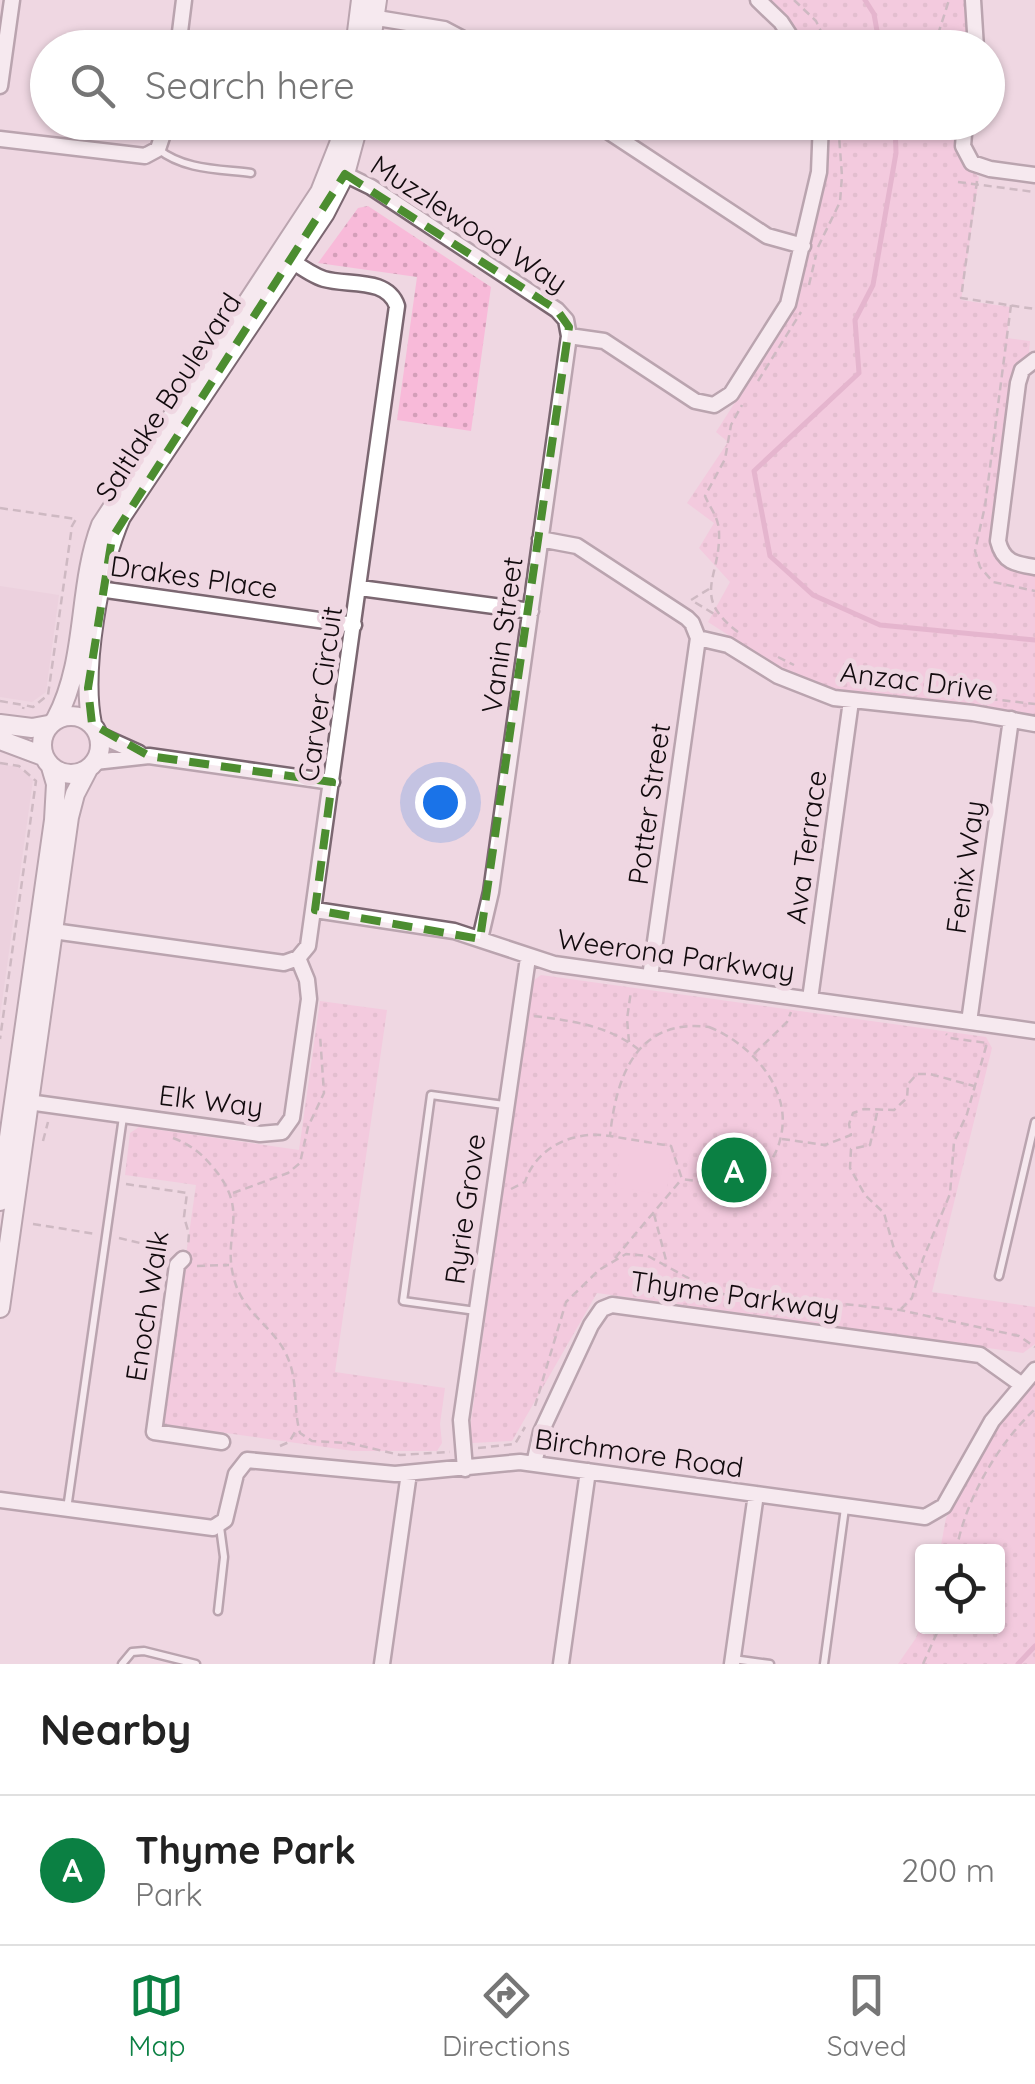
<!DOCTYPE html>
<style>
:root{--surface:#fff;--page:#f2f2f2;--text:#222;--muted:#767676;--line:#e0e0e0;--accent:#0b8043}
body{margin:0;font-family:Quicksand,sans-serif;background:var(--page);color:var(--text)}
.controls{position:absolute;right:30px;bottom:30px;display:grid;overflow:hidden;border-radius:10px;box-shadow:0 2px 8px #0004}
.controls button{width:90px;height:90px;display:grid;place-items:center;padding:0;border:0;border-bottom:2px solid var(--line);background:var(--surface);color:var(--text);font:50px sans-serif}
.you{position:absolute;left:440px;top:802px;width:35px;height:35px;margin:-25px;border:8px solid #fff;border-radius:50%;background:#1a73e8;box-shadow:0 0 0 15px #1a73e833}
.badge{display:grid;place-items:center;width:65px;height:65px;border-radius:50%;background:var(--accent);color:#fff;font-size:32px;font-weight:700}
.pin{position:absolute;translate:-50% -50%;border:5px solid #fff;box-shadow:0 2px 10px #0006}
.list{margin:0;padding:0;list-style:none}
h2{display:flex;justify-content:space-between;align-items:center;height:130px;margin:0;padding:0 40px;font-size:42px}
h2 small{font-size:32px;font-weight:400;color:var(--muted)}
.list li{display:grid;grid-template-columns:65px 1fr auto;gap:30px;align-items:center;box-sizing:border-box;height:150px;padding:0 40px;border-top:2px solid var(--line)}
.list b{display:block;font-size:38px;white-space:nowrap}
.list p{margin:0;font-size:32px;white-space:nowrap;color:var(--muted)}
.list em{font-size:32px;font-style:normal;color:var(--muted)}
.icon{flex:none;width:55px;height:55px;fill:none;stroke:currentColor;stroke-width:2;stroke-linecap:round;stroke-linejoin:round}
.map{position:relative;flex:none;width:1035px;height:1664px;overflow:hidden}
.search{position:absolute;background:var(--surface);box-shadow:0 2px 8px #0004;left:30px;right:30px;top:30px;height:110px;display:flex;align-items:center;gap:25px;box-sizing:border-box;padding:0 35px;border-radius:55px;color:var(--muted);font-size:38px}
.sheet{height:280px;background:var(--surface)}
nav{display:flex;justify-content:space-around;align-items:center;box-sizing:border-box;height:140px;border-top:2px solid var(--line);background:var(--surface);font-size:28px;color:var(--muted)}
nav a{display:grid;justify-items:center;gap:5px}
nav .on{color:var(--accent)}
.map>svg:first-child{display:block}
.built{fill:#e9cad9}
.grass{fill:url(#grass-dots)}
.pitch{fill:#f8bad9}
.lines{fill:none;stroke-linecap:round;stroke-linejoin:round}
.stream{stroke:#da8cb5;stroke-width:5}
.service-casing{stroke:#7b6771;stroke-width:11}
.minor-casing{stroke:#7b6771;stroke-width:19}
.tertiary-casing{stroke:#7b6771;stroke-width:22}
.path{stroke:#a6949c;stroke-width:2.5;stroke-dasharray:8 5;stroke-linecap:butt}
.service{stroke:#fff;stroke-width:6}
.minor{stroke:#fff;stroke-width:14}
.tertiary{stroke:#fff;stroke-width:18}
.marked{fill:none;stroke:#4c8d30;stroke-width:8;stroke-dasharray:20 12;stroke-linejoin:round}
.labels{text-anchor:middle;stroke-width:10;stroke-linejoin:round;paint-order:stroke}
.street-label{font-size:28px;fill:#110a0d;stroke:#efd7e2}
</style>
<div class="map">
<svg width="1035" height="1664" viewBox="0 0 1035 1664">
<defs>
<pattern id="grass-dots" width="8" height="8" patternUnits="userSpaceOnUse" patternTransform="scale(2.5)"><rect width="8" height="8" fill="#f8bad9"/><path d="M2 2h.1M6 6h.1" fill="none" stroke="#d49fb9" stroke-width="1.8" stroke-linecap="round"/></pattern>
</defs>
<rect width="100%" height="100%" fill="#efd7e2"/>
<path class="built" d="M0,586L59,595L46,692L32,702L0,697Z
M0,764L19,767L33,780L0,1016Z"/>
<path class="grass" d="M768,0H965L970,34L968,47H805L782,14Z
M826,123H960C957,153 955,157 979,177L961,300L1010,307L1007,338L1030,341L1029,353L1014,367L1011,379L990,538C993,566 1010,572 1035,575V719L840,694L800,681L708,622L730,582L699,548L714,523L687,503L728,442L716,432L798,304L828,161Z
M368,206L491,287L471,431L397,420L417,277L318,263L358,208Z
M541,975L986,1037L992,1048L932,1292L1035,1307V1344L1023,1353L597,1293L512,1441L472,1443L470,1428L533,981Z
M320,1001L387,1010L335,1372L445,1388L440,1424L442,1443L437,1451H353L162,1424L196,1185L125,1175L130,1133L139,1127L299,1150Z
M1035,1382V1664H898L916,1638L922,1621V1626H998V1552L940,1551L946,1518L994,1432Z"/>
<path class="pitch" d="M622,1140L672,1147L666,1195L615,1187Z"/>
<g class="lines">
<path class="stream" d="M865,0L874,14L880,48
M895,122L896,153L873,285L855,320L859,373L754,471L770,556L813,595L880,625L1035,640
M1018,1664L1035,1646"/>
<g class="service-casing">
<path id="service" d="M158,149C184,170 219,169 251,173
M999,1276L1035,1122
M476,1311L403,1301L431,1095L504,1105
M67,1509L123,1117
M218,1611L224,1557L220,1527
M733,1659L770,1664
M122,1664L132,1652L144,1651L196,1664
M824,1664L845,1508"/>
</g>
<g class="minor-casing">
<path id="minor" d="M758,0L781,22L798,48
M973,0L976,48
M365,16L444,29L480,48
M178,48L184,0
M0,86L12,0
M594,122L767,236L803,246
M965,122L963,146L972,163L990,169L1035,175
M0,139L145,156L158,149L167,122
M336,170L371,187L557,310L566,320L569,336L604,341L695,401L714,405L731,394L788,304L819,172L821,122
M1035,360L1022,370L1018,383L998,541C1003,562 1015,564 1035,567
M540,539L577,546L687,618L692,623L698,638L728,645L778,676L834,698L973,713L1035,724
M92,588L354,625
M360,588L531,611
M99,735L139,753
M95,762L149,756L332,782
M315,910L454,931L554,964L1035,1031
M46,930L284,963L298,958L308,946L397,306C387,277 348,286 324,279C311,275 298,265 288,258
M480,939L491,892L569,336
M650,977L698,638
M810,999L851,701
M969,1022L1011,719
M21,1101L260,1134L282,1132L292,1118L309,999L307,980L298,958
M183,1259L177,1265L154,1432L222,1442
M534,1464L541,1432L591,1325L602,1309L612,1305L980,1355L1022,1385
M465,1469L461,1420L528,958
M0,1500L213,1528L225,1520L236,1474L247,1460L395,1474L520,1462L925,1517L944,1506L992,1421L1035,1370
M382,1664L409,1473
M561,1664L588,1471
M732,1664L756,1494"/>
</g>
<g class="tertiary-casing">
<path id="tertiary" d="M355,48L361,0
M370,48L377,0
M42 745a29 29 0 1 1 58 0a29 29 0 1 1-58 0Z
M56,719C88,659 77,588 101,525L320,192L339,144L344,122
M0,724L32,728L48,725
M92,724C81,671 99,567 121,517L325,213L345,174L359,122
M0,740L43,756
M0,1201L54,820L56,784L51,767
M0,1308L69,817L75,794L88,769"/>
</g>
<path class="path" d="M794,0L816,21L829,48
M934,47L949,0
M977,181L961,298L1035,309
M958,182L1035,192
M818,247L840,202L842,176L838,122
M809,285L816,255
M1011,305L985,506L975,551L980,567L993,582L1035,591
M758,381L801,312
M0,508L76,519L72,526L48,695L33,707L24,705L23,709
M709,589L691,600L716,615
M738,632C690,596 721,578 719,532C719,518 710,508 705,496L725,459L731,425L742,405
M778,657L794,665
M912,690L1035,704
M0,701L23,705
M0,763L19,766L36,781L0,1039
M534,1016C572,1021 607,1025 638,1049
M709,1027C750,1043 792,1088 781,1136C777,1157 763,1173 749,1188L682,1179L671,1146L610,1136C616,1077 636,1018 709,1027Z
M629,1042L627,1019L631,991
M754,1054L787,1022L791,1012
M877,1113L870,1145L851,1149L850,1168L865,1195L884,1213L894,1249L916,1282
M173,1138C189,1144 200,1152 211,1165C255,1215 217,1235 237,1288C247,1313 271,1327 284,1350C300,1379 292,1405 300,1433L312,1441L349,1443L400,1455L450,1452
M782,1139L825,1145L851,1135L849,1124L853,1113L864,1109L894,1110L907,1098L908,1084L917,1074H930L974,1086
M43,1141L48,1122
M126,1184L187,1193L184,1217L189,1234L188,1246
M511,1189L525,1182C536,1147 574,1130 609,1136
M233,1193L288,1173L300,1163L308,1127L324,1093L320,1035
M654,1214L667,1264
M33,1224L96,1234
M119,1238L169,1250
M615,1258L681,1180
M197,1266L229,1265
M901,1309L912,1298L923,1259L950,1194L954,1142L967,1114L987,1043L950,1038L946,1034
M535,1406L566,1302L599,1270L626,1254L648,1256L710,1290L743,1300L774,1304H844L900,1310L1019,1336L1035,1347
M280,1446L289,1442L297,1429
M478,1448L515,1444L525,1427
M956,1552C965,1500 997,1445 1035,1409
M923,1664L940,1626"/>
<use href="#service" class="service"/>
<use href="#minor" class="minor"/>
<use href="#tertiary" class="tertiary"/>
</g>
<path d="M0 0H1035V1664H0ZM345,174L557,310L569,327L480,939L315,910L332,782L149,756L92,724L88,688L112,538Z" fill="#efd7e2" fill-opacity=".55" fill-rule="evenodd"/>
<path class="marked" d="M345,174L557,310L569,327L480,939L315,910L332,782L149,756L92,724L88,688L112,538Z"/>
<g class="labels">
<g class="street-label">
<text transform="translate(469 224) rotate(33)" y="10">Muzzlewood Way</text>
<text transform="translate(168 397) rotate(-57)" y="10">Saltlake Boulevard</text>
<text transform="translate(194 577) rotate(8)" y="10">Drakes Place</text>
<text transform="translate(502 635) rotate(-82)" y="10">Vanin Street</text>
<text transform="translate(917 681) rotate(7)" y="10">Anzac Drive</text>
<text transform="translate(320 694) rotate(-82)" y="10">Carver Circuit</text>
<text transform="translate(649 804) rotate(-82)" y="10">Potter Street</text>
<text transform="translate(806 847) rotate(-82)" y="10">Ava Terrace</text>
<text transform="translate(965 867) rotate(-82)" y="10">Fenix Way</text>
<text transform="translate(676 955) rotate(8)" y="10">Weerona Parkway</text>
<text transform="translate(211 1101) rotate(7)" y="10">Elk Way</text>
<text transform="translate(465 1209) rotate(-82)" y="10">Ryrie Grove</text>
<text transform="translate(735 1295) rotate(8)" y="10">Thyme Parkway</text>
<text transform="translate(147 1306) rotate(-81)" y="10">Enoch Walk</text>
<text transform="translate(639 1453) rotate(8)" y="10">Birchmore Road</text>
</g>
</g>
</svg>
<div class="controls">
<button><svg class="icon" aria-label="locate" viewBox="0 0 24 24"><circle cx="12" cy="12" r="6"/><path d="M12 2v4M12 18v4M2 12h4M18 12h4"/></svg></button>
</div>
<div class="you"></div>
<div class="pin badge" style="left:734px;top:1170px">A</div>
<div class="search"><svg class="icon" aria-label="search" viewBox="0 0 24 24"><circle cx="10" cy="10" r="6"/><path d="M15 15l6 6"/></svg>Search here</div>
</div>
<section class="sheet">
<h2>Nearby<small></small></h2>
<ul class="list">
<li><span class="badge">A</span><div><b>Thyme Park</b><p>Park</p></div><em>200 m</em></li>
</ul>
</section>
<nav>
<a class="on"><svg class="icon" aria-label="map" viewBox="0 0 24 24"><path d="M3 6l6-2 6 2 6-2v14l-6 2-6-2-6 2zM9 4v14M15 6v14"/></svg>Map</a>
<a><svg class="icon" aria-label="directions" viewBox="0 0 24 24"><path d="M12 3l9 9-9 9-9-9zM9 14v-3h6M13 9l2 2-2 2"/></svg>Directions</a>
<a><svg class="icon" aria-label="saved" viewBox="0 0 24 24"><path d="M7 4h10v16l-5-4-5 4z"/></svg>Saved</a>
</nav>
